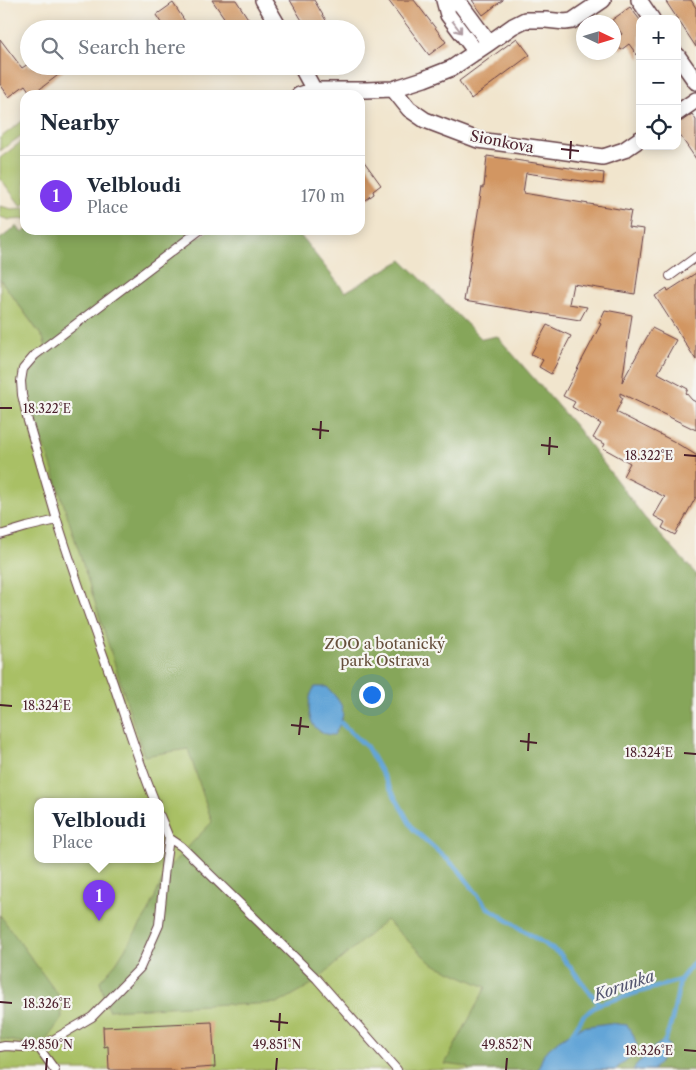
<!DOCTYPE html>
<meta charset="utf-8">
<style>
:root{--surface:#fff;--page:#f2f2f3;--text:#1f2937;--muted:#747a83;--line:#e0e1e3;--accent:#7c3aed}
body{margin:0;font-family:"Libre Caslon Text",serif;background:var(--page);color:var(--text)}
.controls{position:absolute;right:15px;top:15px;display:grid;overflow:hidden;border-radius:10px;box-shadow:0 2px 12px #0003}
.controls button{width:45px;height:45px;display:grid;place-items:center;padding:0;border:0;border-bottom:1px solid var(--line);background:var(--surface);color:var(--text);font:25px sans-serif}
.compass{position:absolute;left:576px;top:15px;width:45px;height:45px;border-radius:50%;background:var(--surface);box-shadow:0 2px 12px #0003;rotate:94deg}
.you{position:absolute;left:371px;top:694px;width:18px;height:18px;margin:-12px;border:4px solid #fff;border-radius:50%;background:#1a73e8;box-shadow:0 0 0 8px #1a73e833}
.badge{display:grid;place-items:center;width:32px;height:32px;border-radius:50%;background:var(--accent);color:#fff;font-size:16px;font-weight:700}
.pin{position:absolute;translate:-50% -41px;filter:drop-shadow(0 1px 2px #0008)}
.pin::after{content:'';position:absolute;top:26px;width:18px;height:15px;background:inherit;clip-path:polygon(0 0,100% 0,50% 100%)}
.popup{position:absolute;left:34px;top:798px;width:130px;height:65px;box-sizing:border-box;display:grid;place-content:center;border-radius:10px;background:var(--surface);filter:drop-shadow(0 1px 4px #0005);font-size:16px;white-space:nowrap;color:var(--muted)}
.popup b{font-size:19px;color:var(--text)}
.popup::after{content:'';position:absolute;left:50%;top:100%;margin-left:-10px;border:10px solid transparent;border-top-color:var(--surface)}
.list{margin:0;padding:0;list-style:none}
h2{display:flex;justify-content:space-between;align-items:center;height:65px;margin:0;padding:0 20px;font-size:21px}
h2 small{font-size:16px;font-weight:400;color:var(--muted)}
.list li{display:grid;grid-template-columns:32px 1fr auto;gap:15px;align-items:center;box-sizing:border-box;height:80px;padding:0 20px;border-top:1px solid var(--line)}
.list b{display:block;font-size:19px;white-space:nowrap}
.list p{margin:0;font-size:16px;white-space:nowrap;color:var(--muted)}
.list em{font-size:16px;font-style:normal;color:var(--muted)}
.icon{flex:none;width:28px;height:28px;fill:none;stroke:currentColor;stroke-width:2;stroke-linecap:round;stroke-linejoin:round}
.map{position:relative;flex:none;width:696px;height:1070px;overflow:hidden}
.search{position:absolute;background:var(--surface);box-shadow:0 2px 12px #0003;left:20px;top:20px;width:345px;height:55px;display:flex;align-items:center;gap:12px;box-sizing:border-box;padding:0 18px;border-radius:28px;color:var(--muted);font-size:19px}
.panel{position:absolute;background:var(--surface);box-shadow:0 2px 12px #0003;left:20px;top:90px;width:345px;height:145px;border-radius:15px}
.map>svg:first-child{display:block}
.green{fill:#a9c065;stroke:#7a7048;fill-rule:evenodd}
.forest{fill:#86a65a;stroke:#686242}
.water{fill:#63a5d7;stroke:#566281}
.lines{fill:none;stroke-linecap:round;stroke-linejoin:round}
.stream{stroke:#63a5d7;stroke-width:4.5}
.building{fill:#d29662}
.service-casing{stroke:#633d43;stroke-width:10}
.minor-casing{stroke:#633d43;stroke-width:18}
.service{stroke:#fff;stroke-width:8}
.minor{stroke:#fff;stroke-width:15}
.oneway{stroke:#ae9aa0}
.ticks{fill:none;stroke:#4a1f2b;stroke-width:2}
.labels{text-anchor:middle;stroke-width:4.5;stroke-linejoin:round;paint-order:stroke}
.street-label{font-size:15px;fill:#4a1f2b;stroke:#f6f6f2}
.park-label{font-size:15px;fill:#664f3c;stroke:#f6f6f2}
.water-label{font-size:16px;font-style:italic;fill:#545570;stroke:#f6f6f2}
.ticks-label{font-size:12px;text-anchor:middle;fill:#4a1f2b;stroke:#f6f6f2;stroke-width:4.5;stroke-linejoin:round;paint-order:stroke}
</style>
<div class="map">
<svg width="696" height="1070" viewBox="0 0 696 1070">
<rect width="100%" height="100%" fill="#f6f6f2"/>
<filter id="ink" filterUnits="userSpaceOnUse"><feTurbulence type="fractalNoise" baseFrequency=".02" numOctaves="2"/><feDisplacementMap in="SourceGraphic" scale="10" xChannelSelector="R" yChannelSelector="G"/><feConvolveMatrix kernelMatrix="1 2 1 2 8 2 1 2 1" color-interpolation-filters="sRGB"/></filter>
<filter id="wash" filterUnits="userSpaceOnUse"><feTurbulence type="fractalNoise" baseFrequency=".0096" numOctaves="4" result="noise"/><feDisplacementMap in="SourceGraphic" scale="20" xChannelSelector="R" yChannelSelector="G"/><feGaussianBlur stdDeviation="1.12" result="paint"/><feColorMatrix in="noise" values="0 0 0 0 0 0 0 0 0 0 0 0 0 0 0 0 0 1.4 0 .05"/><feComposite in="paint" operator="in"/></filter>
<g filter="url(#wash)">
<rect width="100%" height="100%" fill="#f1e5cd"/>
<path class="green" d="M25,119V133L0,151V138Z
M25,139V203L21,206L0,178V158Z
M0,206L12,209L25,208V219L10,220L0,217Z
M193,230L696,1070H0V279L43,338ZM38,802H160V860H38Z"/>
<path class="forest" d="M17,226L22,233L26,230H193L199,238L209,230H296L345,292L402,260L482,339L497,336L577,428L644,517L696,574V1070H468V1067L445,1064L486,987L431,963L386,920L312,984L279,1003L231,1005L227,1004L108,1010L100,981L116,963L149,911L167,869L212,822L188,749L144,756L48,455L32,421L26,383L29,366L48,353L43,338L0,279V239Z
M0,915L61,999L62,1018L47,1039L26,1043L0,1039Z"/>
<path class="water" d="M315,687H327C345,707 348,711 334,735C328,735 321,733 316,728C307,720 307,696 315,687Z
M609,1023L627,1025L633,1034L637,1046L631,1056L615,1070H538L544,1053L559,1040L582,1027Z
M665,1041L669,1045L668,1052L653,1070H633C640,1061 654,1044 665,1041Z"/>
<g class="lines">
<path class="stream" d="M341,723L367,747L413,829L458,869L487,907L560,954L599,1004
M570,1037L584,1015L599,1004L680,980L696,960
M662,1045C671,1035 677,995 680,980"/>
</g>
<g id="blocks">
<path class="building" d="M212,0H236L249,20L236,29H232Z
M290,0H314L331,29H307Z
M388,0H414L446,42L429,55Z
M472,0H503L483,15Z
M665,0H691L696,8V47Z
M173,3L190,29H165L156,15Z
M630,7L640,20V59L629,44L621,50L614,40L622,34L612,20Z
M517,38L530,55L471,99L459,81Z
M0,39L22,68L28,64L29,66H70L32,95L25,85L9,97L0,84Z
M692,114L696,120V159L677,131V122L682,121Z
M360,156L381,185L373,191L374,194L366,200L360,193Z
M487,156L604,173L603,184L526,173L523,193L631,211L628,227L644,229L635,294L573,284L569,304L587,307L580,320L464,301L482,187H484Z
M696,273V360L655,296L667,288L668,291Z
M605,310L632,315L622,382L652,328L676,340L658,373L688,389L686,393L692,400L696,402V430L620,393V396L623,398L616,412L673,441L696,455V497L675,535L662,528L665,522L654,516L665,497L623,476L630,463L603,448L605,444L593,438L601,424L572,407L575,402L563,396L601,324L599,323Z
M547,325L571,336L551,374L539,367L543,360L531,354Z
M212,1022L215,1067L171,1070H109L108,1046L104,1047L103,1027Z"/>
</g>
</g>
<g filter="url(#ink)">
<use href="#blocks" fill-opacity="0" stroke="#633d43" stroke-width="1"/>
<g class="lines">
<g class="service-casing">
<path id="service" d="M670,276L696,257
M57,520L28,421L22,395L21,381L23,369L35,355L200,230
M0,535L27,527L57,520C74,575 94,629 113,683C127,723 139,763 155,802
M169,838L181,846L317,979L397,1070
M0,1047L5,1046L39,1048L92,1017L140,968L159,925L165,867L169,838L160,816
M39,1048L55,1070"/>
</g>
<g class="minor-casing">
<path id="minor" d="M263,0L280,29
M444,0L448,15L476,52
M453,0L461,5L489,43
M639,0L652,19
M677,55L696,82
M301,66L314,90
M393,89L409,109L425,120L478,140L603,157L624,150L640,139
M299,95L314,90H366L393,89L424,79L452,68L489,43L513,26L525,20H546L565,22L572,21L603,0
M677,113L696,100"/>
</g>
<use href="#service" class="service"/>
<use href="#minor" class="minor"/>
</g>
<defs><path id="oneway-shaft" d="M-6 0H5M1.5-3L5.5 0L1.5 3" fill="none" stroke-width="1.6" stroke-linecap="round" stroke-linejoin="round" transform="scale(1.25)"/></defs>
<use class="oneway" href="#oneway-shaft" transform="translate(457 27) rotate(53)"/>
</g>
<path class="ticks" d="M561,149L579,151M570,159L571,141M0,408H12M312,429L329,431M320,439L321,421M541,445L558,447M549,455L550,437M684,455L696,456M0,705L12,706M291,725L309,727M299,735L301,717M520,741L537,743M528,751L529,733M684,753L696,754M0,1002L12,1003M270,1021L288,1023M279,1031L280,1013M684,1050L696,1051M46,1070L47,1058M276,1070L277,1058M506,1070L507,1058"/>
<g class="labels">
<g class="street-label">
<text transform="translate(502 142) rotate(11)" y="5">Sionkova</text>
</g>
<g class="park-label">
<text x="385" y="649">ZOO a botanický<tspan x="385" dy="17">park Ostrava</tspan></text>
</g>
<g class="water-label">
<text transform="translate(624 985) rotate(-19)" y="6">Korunka</text>
</g>
</g>
<g class="ticks-label">
<text x="47" y="413">18.322°E</text>
<text x="649" y="460">18.322°E</text>
<text x="47" y="710">18.324°E</text>
<text x="649" y="757">18.324°E</text>
<text x="47" y="1008">18.326°E</text>
<text x="47" y="1049">49.850°N</text>
<text x="277" y="1049">49.851°N</text>
<text x="507" y="1049">49.852°N</text>
<text x="649" y="1055">18.326°E</text>
</g>
</svg>
<div class="controls">
<button>+</button>
<button>−</button>
<button><svg class="icon" aria-label="locate" viewBox="0 0 24 24"><circle cx="12" cy="12" r="6"/><path d="M12 2v4M12 18v4M2 12h4M18 12h4"/></svg></button>
</div>
<svg class="compass" viewBox="-18 -18 36 36"><path d="M0-13l5 13h-10z" fill="#e53935"/><path d="M0 13l5-13h-10z" fill="#747a83"/></svg>
<div class="you"></div>
<div class="pin badge" style="left:99px;top:921px">1</div>
<div class="popup"><b>Velbloudi</b>Place</div>
<div class="search"><svg class="icon" aria-label="search" viewBox="0 0 24 24"><circle cx="10" cy="10" r="6"/><path d="M15 15l6 6"/></svg>Search here</div>
<section class="panel">
<h2>Nearby<small></small></h2>
<ul class="list">
<li><span class="badge">1</span><div><b>Velbloudi</b><p>Place</p></div><em>170 m</em></li>
</ul>
</section>
</div>
